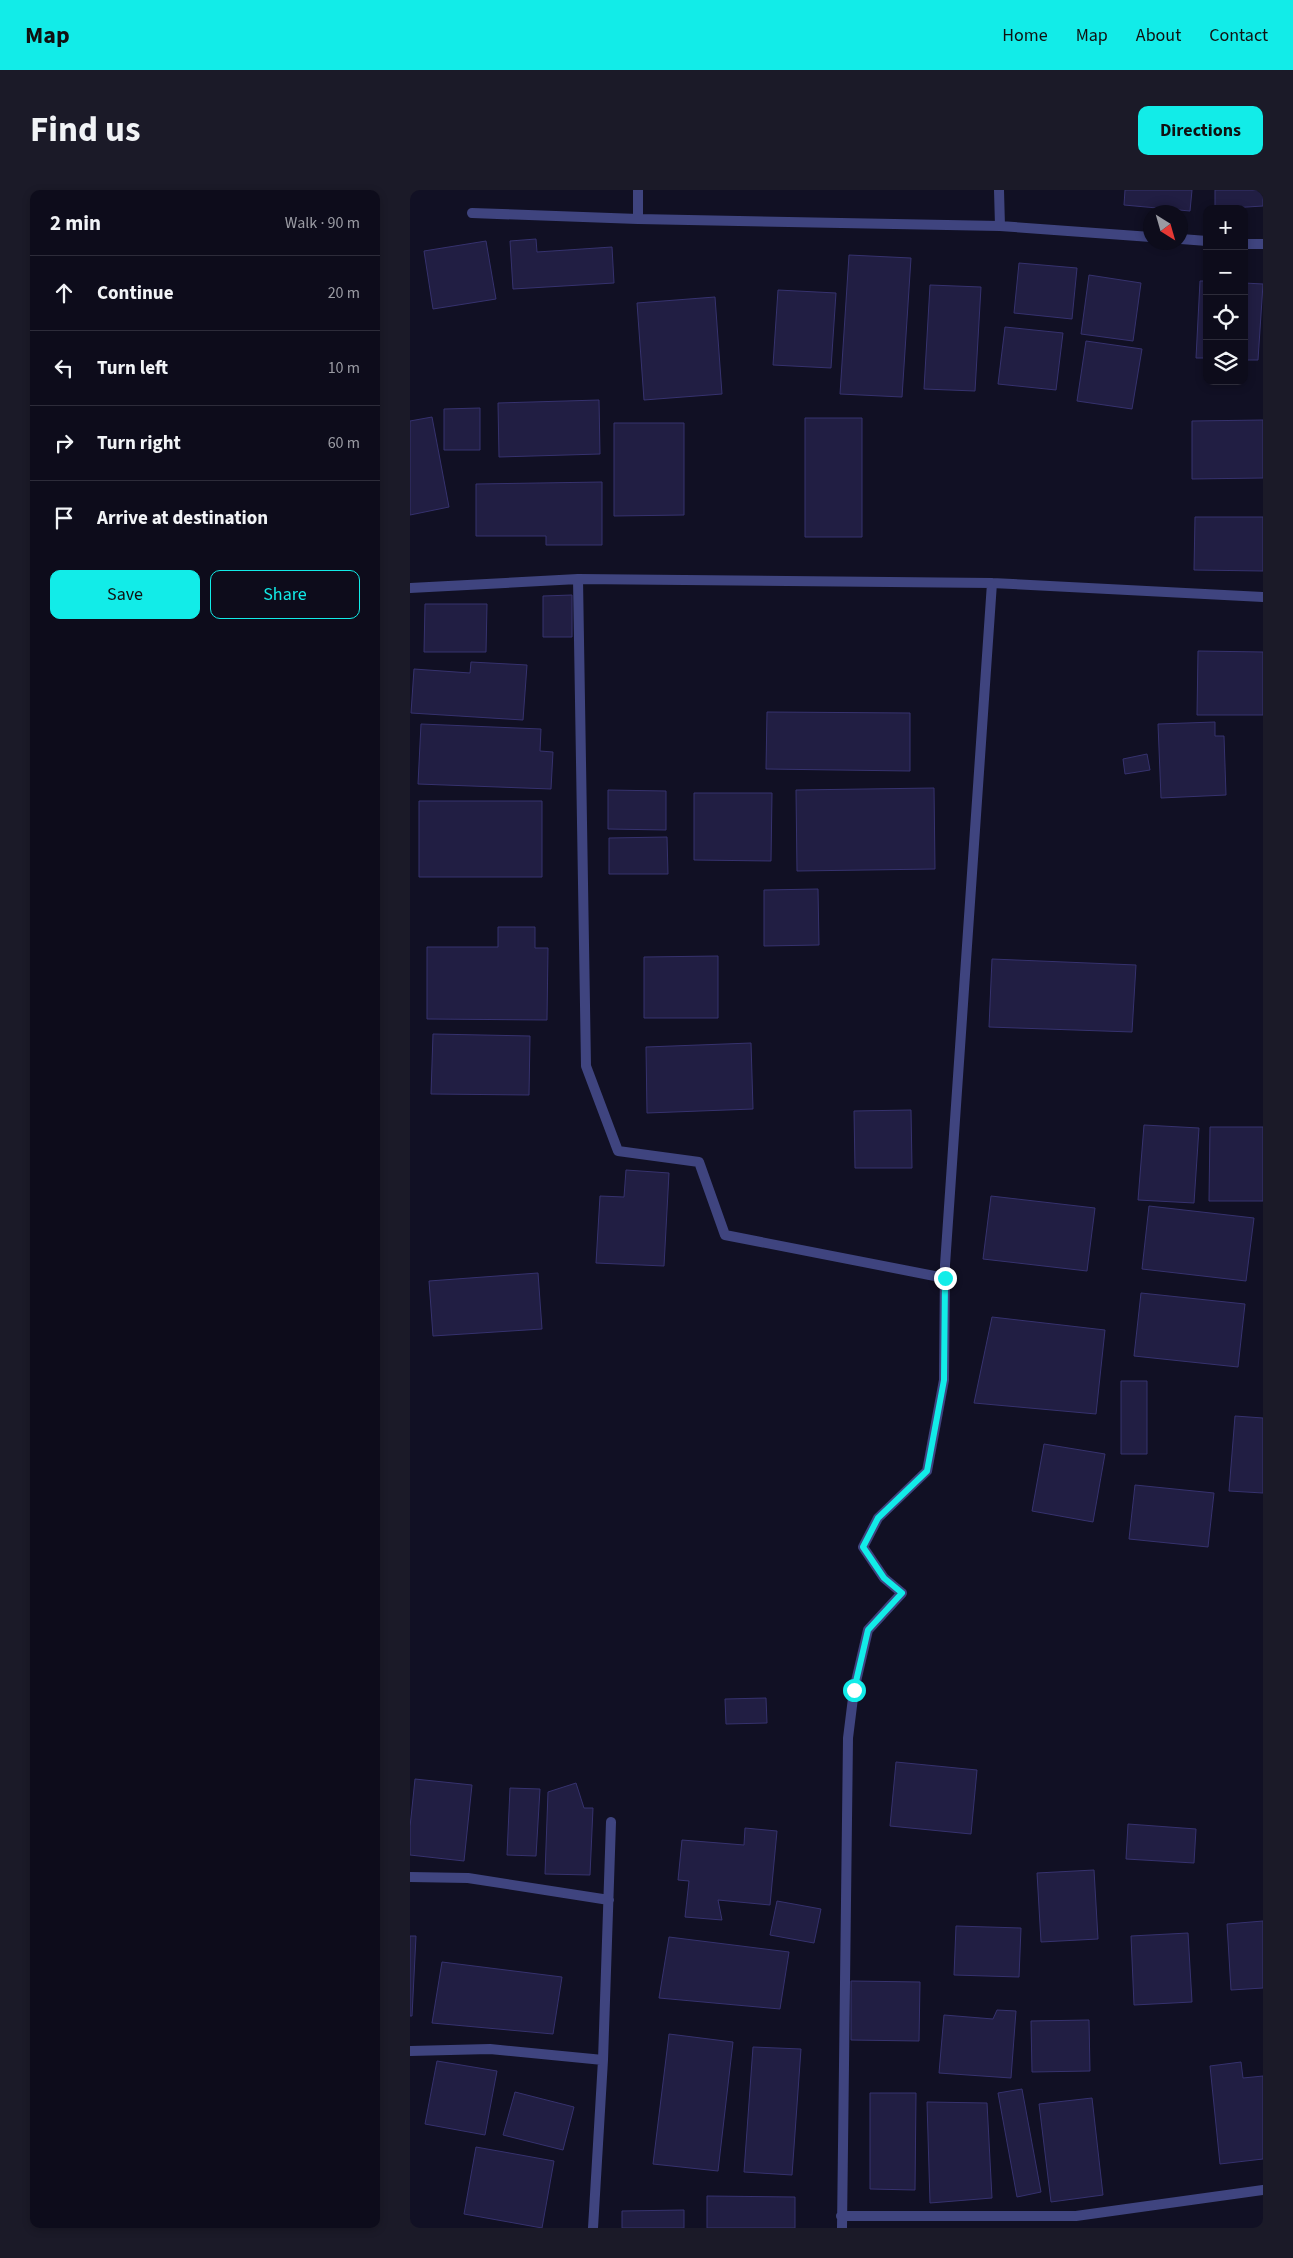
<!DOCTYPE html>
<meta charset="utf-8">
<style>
:root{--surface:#0d0c1b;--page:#1b1a28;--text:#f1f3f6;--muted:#9a9ba3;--line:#2d2c3a;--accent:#12ece8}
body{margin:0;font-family:"Source Sans 3",sans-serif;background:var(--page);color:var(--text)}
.controls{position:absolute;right:15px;top:15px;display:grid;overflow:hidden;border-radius:10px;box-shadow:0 2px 8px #0003}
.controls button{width:45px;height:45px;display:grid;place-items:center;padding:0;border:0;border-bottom:1px solid var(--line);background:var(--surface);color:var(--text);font:25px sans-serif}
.compass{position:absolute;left:733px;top:15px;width:45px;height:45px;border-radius:50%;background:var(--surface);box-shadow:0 2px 8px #0003;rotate:143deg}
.stop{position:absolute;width:15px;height:15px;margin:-11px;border:4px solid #12ece8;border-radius:50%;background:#fff}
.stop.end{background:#12ece8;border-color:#fff;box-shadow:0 1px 5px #0008}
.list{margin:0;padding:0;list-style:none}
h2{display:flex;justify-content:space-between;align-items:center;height:65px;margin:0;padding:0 20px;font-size:21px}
h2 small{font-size:16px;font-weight:400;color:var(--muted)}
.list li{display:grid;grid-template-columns:32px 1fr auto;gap:15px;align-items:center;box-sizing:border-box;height:75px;padding:0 20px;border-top:1px solid var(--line)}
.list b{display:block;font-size:19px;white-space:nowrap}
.list em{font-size:16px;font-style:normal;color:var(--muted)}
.actions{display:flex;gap:10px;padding:15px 20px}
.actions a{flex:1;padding:11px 0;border:1px solid var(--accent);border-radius:10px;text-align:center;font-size:18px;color:var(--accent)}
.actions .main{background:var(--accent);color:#111}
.icon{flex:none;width:28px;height:28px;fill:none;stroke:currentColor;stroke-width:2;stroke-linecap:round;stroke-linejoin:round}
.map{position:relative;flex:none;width:853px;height:2038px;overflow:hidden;border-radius:10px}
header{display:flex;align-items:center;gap:30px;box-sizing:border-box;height:70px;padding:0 25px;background:var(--accent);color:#111}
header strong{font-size:24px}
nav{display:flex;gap:28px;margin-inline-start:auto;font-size:18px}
.intro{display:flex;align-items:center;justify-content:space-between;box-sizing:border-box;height:120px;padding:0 30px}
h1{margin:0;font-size:35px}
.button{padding:12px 22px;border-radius:10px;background:var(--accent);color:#111;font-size:18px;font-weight:700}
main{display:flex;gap:30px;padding:0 30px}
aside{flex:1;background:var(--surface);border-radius:10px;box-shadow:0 2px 8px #0003}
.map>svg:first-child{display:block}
.building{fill:#211e43;stroke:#36326e}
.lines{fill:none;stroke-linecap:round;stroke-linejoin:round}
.minor{stroke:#3f447f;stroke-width:10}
.route{stroke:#12ece8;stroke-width:6}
</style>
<header>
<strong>Map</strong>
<nav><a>Home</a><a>Map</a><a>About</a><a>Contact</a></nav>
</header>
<div class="intro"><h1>Find us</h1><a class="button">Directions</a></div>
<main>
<aside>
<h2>2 min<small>Walk · 90 m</small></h2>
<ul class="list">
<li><svg class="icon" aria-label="ahead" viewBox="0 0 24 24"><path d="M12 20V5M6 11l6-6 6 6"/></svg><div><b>Continue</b></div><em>20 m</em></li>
<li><svg class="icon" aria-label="left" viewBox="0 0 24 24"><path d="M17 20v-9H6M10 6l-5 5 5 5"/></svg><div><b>Turn left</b></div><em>10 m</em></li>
<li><svg class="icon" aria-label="right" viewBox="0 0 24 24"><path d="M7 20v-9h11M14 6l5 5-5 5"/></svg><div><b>Turn right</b></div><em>60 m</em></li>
<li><svg class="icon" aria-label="arrive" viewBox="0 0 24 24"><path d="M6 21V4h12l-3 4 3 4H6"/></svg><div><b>Arrive at destination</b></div></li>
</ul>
<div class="actions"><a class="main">Save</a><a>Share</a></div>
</aside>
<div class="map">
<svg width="853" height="2038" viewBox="0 0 853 2038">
<rect width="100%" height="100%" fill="#111024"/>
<path class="building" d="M715,0H782L780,21L714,15Z
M805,0H853V16L805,19Z
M126,49L127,62L202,57L204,93L103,99L100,51Z
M76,51L86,109L23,119L14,61Z
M439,65L501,68L492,207L430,204Z
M609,73L667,78L662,129L604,123Z
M679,85L731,93L723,151L671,144Z
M790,91H797V168H786Z
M834,93L853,94L848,170H834Z
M520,95L571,97L565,201L514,199Z
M368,100L426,103L421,178L363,175Z
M305,107L312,204L234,210L227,113Z
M595,137L653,143L646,200L588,194Z
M676,151L732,159L722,219L667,211Z
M189,210L190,264L89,267L88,213Z
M70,218V260H34V219Z
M22,227L39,317L0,325V231Z
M395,228H452V347H395Z
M853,230V288L782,289V231Z
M204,233H274V325L204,326Z
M192,292V355H136V346H66V294Z
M785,327H853V381L784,380Z
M162,405V447H133V406Z
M15,414H77L76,462H14Z
M788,461L853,462V525H787Z
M61,472L117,475L113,530L1,523L4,479L60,483Z
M357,522L500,523V581L356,579Z
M805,532V546H814L816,605L751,608L748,534Z
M11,534L131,539L130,561L143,562L141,599L8,594Z
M737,564L740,580L715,584L713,569Z
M524,598L525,679L387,681L386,600Z
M198,600L256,601V640L198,639Z
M284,603H362L361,671L284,670Z
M9,611H132V687H9Z
M257,647L258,684H199V648Z
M408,699L409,755L354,756V700Z
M88,737H125V758H138L137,830L17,829V757H88Z
M308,766V828H234V767Z
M582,769L726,775L722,842L579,837Z
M23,844L120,846L119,905L21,904Z
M341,853L343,919L237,923L236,857Z
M501,920L502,978H445L444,921Z
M734,935L789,938L784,1013L728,1010Z
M800,937H853V1011H799Z
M216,980L259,983L254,1076L186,1073L190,1006L214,1007Z
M581,1006L685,1018L677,1081L573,1069Z
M739,1016L844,1028L836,1091L732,1079Z
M128,1083L132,1139L23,1146L19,1091Z
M731,1103L835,1114L828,1177L724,1166Z
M582,1127L695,1140L686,1224L564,1213Z
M711,1191H737V1264H711Z
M825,1226L853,1228V1303L819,1301Z
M634,1254L695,1264L683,1332L622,1321Z
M725,1295L804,1303L798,1357L719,1349Z
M356,1508L357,1533L316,1534L315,1509Z
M486,1572L567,1580L561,1644L480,1636Z
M5,1589L62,1595L54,1671L0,1665V1637Z
M166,1593L174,1618H183L180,1685L135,1684L138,1602Z
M100,1598L130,1599L126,1666L97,1665Z
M718,1634L786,1639L784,1673L716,1669Z
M335,1638L367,1641L360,1715L308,1710L312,1730L275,1727L279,1691L268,1690L272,1650L334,1655Z
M684,1680L688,1749L631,1752L627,1683Z
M367,1711L411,1719L404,1753L360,1745Z
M853,1731V1798L821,1800L817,1734Z
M546,1736L611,1738L609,1787L544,1785Z
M778,1743L782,1812L724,1815L721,1746Z
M0,1746H6L2,1826H0Z
M259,1747L379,1762L370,1819L249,1808Z
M32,1772L152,1787L143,1844L22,1833Z
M441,1791L510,1792L509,1851L441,1850Z
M587,1820L606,1821L601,1888L529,1883L534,1825L583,1829Z
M679,1830L680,1881L622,1882L621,1831Z
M259,1844L323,1852L308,1981L243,1974Z
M343,1857L391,1859L382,1985L334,1982Z
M27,1871L87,1881L75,1945L15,1934Z
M831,1872L833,1888L853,1886V1969L810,1974L800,1876Z
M612,1899L631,2002L607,2007L588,1903Z
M105,1902L164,1917L153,1960L93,1945Z
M460,1903H506L505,2000L460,1999Z
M682,1908L693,2005L641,2012L629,1914Z
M517,1912L577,1913L582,2008L520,2013Z
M66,1957L144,1971L132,2038L54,2024Z
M297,2006L385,2007V2038H297Z
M274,2020V2038H212V2021Z"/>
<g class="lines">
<path class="minor" d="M228,0V29
M589,0L590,36
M62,23L228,29L590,36L741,47
M771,49L797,51
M834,54H853
M168,389L176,876L208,961L289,972L315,1045L535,1088
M0,398L168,389L582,393L853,407
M0,1687L58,1688L199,1710
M0,1861L80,1859L193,1870
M431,2026H666L853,2000
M183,2038L193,1870L201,1632
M432,2038L438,1548L444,1500L458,1440L492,1403L474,1388L453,1357L468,1328L517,1281L534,1190L535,1075L582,393"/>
</g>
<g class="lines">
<path class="route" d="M444,1500L458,1440L492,1403L474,1388L453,1357L468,1328L517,1281L534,1190L535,1088"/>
</g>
</svg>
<div class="controls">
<button>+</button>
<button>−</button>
<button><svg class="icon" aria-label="locate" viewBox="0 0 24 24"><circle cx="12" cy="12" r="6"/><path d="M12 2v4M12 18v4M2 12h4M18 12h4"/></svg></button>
<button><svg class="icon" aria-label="layers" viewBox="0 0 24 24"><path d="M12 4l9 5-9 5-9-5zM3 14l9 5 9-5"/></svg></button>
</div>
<svg class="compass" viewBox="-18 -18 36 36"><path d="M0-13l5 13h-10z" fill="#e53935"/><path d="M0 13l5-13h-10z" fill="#9a9ba3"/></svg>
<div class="stop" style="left:444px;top:1500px"></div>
<div class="stop end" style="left:535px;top:1088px"></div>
</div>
</main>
